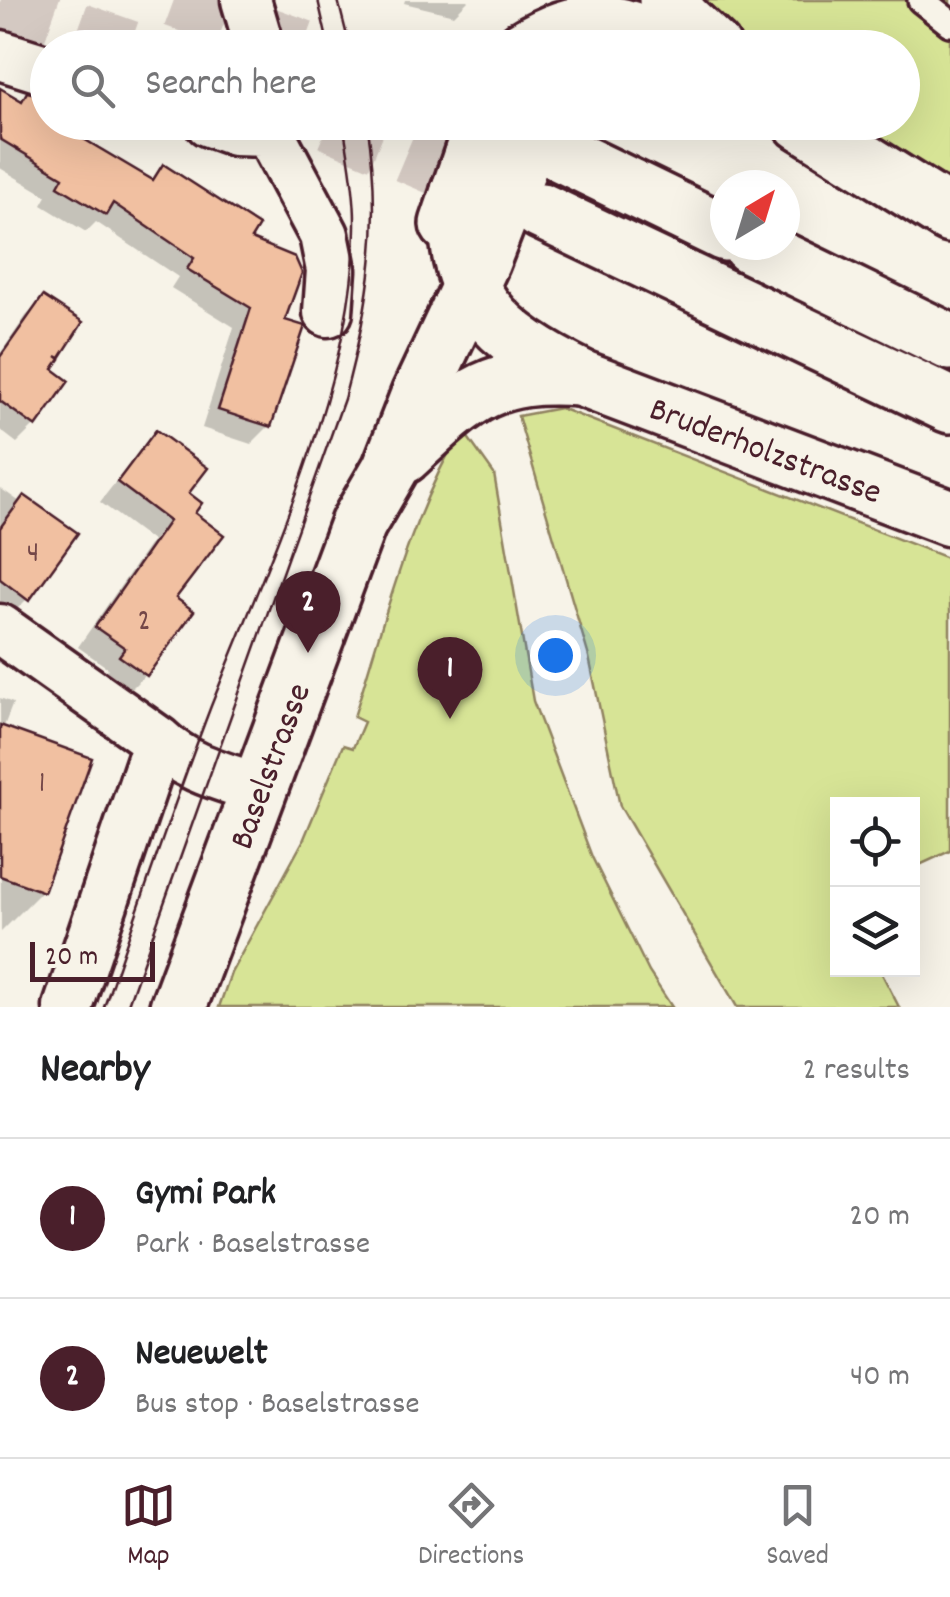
<!DOCTYPE html>
<meta charset="utf-8">
<style>
:root{--surface:#fff;--page:#f2f2f2;--text:#202124;--muted:#757577;--line:#e0e0e0;--accent:#4a1f2b}
body{margin:0;font-family:Dekko,sans-serif;background:var(--page);color:var(--text)}
.controls{position:absolute;right:30px;bottom:30px;display:grid;overflow:hidden;border-radius:0px;box-shadow:0 10px 40px #0002}
.controls button{width:90px;height:90px;display:grid;place-items:center;padding:0;border:0;border-bottom:2px solid var(--line);background:var(--surface);color:var(--text);font:50px sans-serif}
.compass{position:absolute;left:710px;top:170px;width:90px;height:90px;border-radius:50%;background:var(--surface);box-shadow:0 10px 40px #0002;rotate:38deg}
.scale{position:absolute;left:30px;bottom:25px;width:125px;box-sizing:border-box;padding-left:10px;border:5px solid #4a1f2b;border-top:0;font-size:28px;line-height:35px;white-space:nowrap;color:#4a1f2b;-webkit-text-stroke:8px #f7f3e8;paint-order:stroke}
.you{position:absolute;left:555px;top:655px;width:35px;height:35px;margin:-25px;border:8px solid #fff;border-radius:50%;background:#1a73e8;box-shadow:0 0 0 15px #1a73e833}
.badge{display:grid;place-items:center;width:65px;height:65px;border-radius:50%;background:var(--accent);color:#fff;font-size:32px;font-weight:700}
.pin{position:absolute;translate:-50% -82px;filter:drop-shadow(0 2px 5px #0008)}
.pin::after{content:'';position:absolute;top:52px;width:35px;height:30px;background:inherit;clip-path:polygon(0 0,100% 0,50% 100%)}
.list{margin:0;padding:0;list-style:none}
h2{display:flex;justify-content:space-between;align-items:center;height:130px;margin:0;padding:0 40px;font-size:42px}
h2 small{font-size:32px;font-weight:400;color:var(--muted)}
.list li{display:grid;grid-template-columns:65px 1fr auto;gap:30px;align-items:center;box-sizing:border-box;height:160px;padding:0 40px;border-top:2px solid var(--line)}
.list b{display:block;font-size:38px;white-space:nowrap}
.list p{margin:0;font-size:32px;white-space:nowrap;color:var(--muted)}
.list em{font-size:32px;font-style:normal;color:var(--muted)}
.icon{flex:none;width:55px;height:55px;fill:none;stroke:currentColor;stroke-width:2;stroke-linecap:round;stroke-linejoin:round}
.map{position:relative;flex:none;width:950px;height:1007px;overflow:hidden}
.search{position:absolute;background:var(--surface);box-shadow:0 10px 40px #0002;left:30px;right:30px;top:30px;height:110px;display:flex;align-items:center;gap:25px;box-sizing:border-box;padding:0 35px;border-radius:55px;color:var(--muted);font-size:38px}
.sheet{height:450px;background:var(--surface)}
nav{display:flex;justify-content:space-around;align-items:center;box-sizing:border-box;height:140px;border-top:2px solid var(--line);background:var(--surface);font-size:28px;color:var(--muted)}
nav a{display:grid;justify-items:center;gap:5px}
nav .on{color:var(--accent)}
.map>svg:first-child{display:block}
.green{fill:#d7e496;stroke:#908260;stroke-width:2.5}
.shadow{fill:#0003}
.building{fill:#f1c0a1;stroke:#4a1f2b;stroke-width:2.5}
.lines{fill:none;stroke-linecap:round;stroke-linejoin:round}
.secondary-tunnel{stroke:#d4c9c2;stroke-width:55;stroke-dasharray:55 28;stroke-linecap:butt}
.lane-casing{stroke:#4a1f2b;stroke-width:32}
.street-casing{stroke:#4a1f2b;stroke-width:55}
.secondary-casing{stroke:#4a1f2b;stroke-width:62}
.lane{stroke:#f7f3e8;stroke-width:25}
.street{stroke:#f7f3e8;stroke-width:48}
.secondary{stroke:#f7f3e8;stroke-width:55}
.tram{stroke:#4a1f2b;stroke-width:2.5}
.labels{text-anchor:middle;stroke-width:10;stroke-linejoin:round;paint-order:stroke}
.number-label{font-size:30px;fill:#744748}
.street-label{font-size:35px;fill:#4a1f2b;stroke:#f7f3e8}
</style>
<div class="map">
<svg width="950" height="1007" viewBox="0 0 950 1007">
<rect width="100%" height="100%" fill="#f7f3e8"/>
<filter id="ink" filterUnits="userSpaceOnUse"><feTurbulence type="fractalNoise" baseFrequency=".01" numOctaves="2"/><feDisplacementMap in="SourceGraphic" scale="20" xChannelSelector="R" yChannelSelector="G"/><feConvolveMatrix kernelMatrix="1 2 1 2 8 2 1 2 1" color-interpolation-filters="sRGB"/></filter>
<g filter="url(#ink)">
<path class="green" d="M701,0H950V196L839,123L902,122V48L748,47Z
M560,408L950,559V851L913,868L912,804H838V969L880,970L899,1007H737L620,806L589,657L518,416Z
M462,429L494,474L533,701L592,857L649,972L672,1007H219L231,973L303,841L343,745L353,748L364,722L354,717C384,621 410,516 462,429Z"/>
<path class="shadow" d="M405,0H469L454,15L404,3Z
M0,91L20,102L27,95L48,122H74L68,133L150,181L163,168L247,240L281,322L269,426L251,444L202,428L234,327L171,288L178,277L96,222L86,232L42,205L47,196L0,168Z
M43,299L59,356L50,370L66,382L34,426L17,443L0,430V354L26,316Z
M157,434L186,493L191,514L173,599L145,675L126,694L101,676L108,668L78,647L152,541L100,502L138,453Z
M0,488L20,502L27,599L8,618L0,612Z
M0,698L13,703L3,729L42,891L1,932Z"/>
<path class="building" d="M0,88L22,101L27,92L48,97V122H55L153,180L163,164L259,226L251,239L295,257L302,273L285,320L305,326L271,427L218,410L251,308L187,269L194,258L113,203L106,215L58,186L63,177L0,139Z
M43,296L83,322L60,358L56,356L60,359L53,369L69,381L36,427L0,401V357Z
M156,430L208,468L189,493L202,503L195,513L224,535L176,598L194,611L147,676L119,656L125,648L95,627L169,521L117,482Z
M24,495L78,533L29,601L0,579V528Z
M0,725L92,758L44,892L0,876Z"/>
<g class="lines">
<path class="secondary-tunnel" d="M174,0L305,48
M0,2L129,48
M329,122L506,197"/>
<g class="lane-casing">
<path id="lane" d="M921,0L950,23"/>
</g>
<g class="street-casing">
<path id="street" d="M246,0L260,48
M0,55L48,70
M209,122L234,131L269,132
M269,122V132L324,235L331,270L328,312
M0,629L158,741C186,768 221,776 257,788
M68,1007L158,741"/>
</g>
<g class="secondary-casing">
<g id="secondary">
<path d="M667,0L684,21L713,48"/>
<path d="M524,48C577,15 615,15 669,48"/>
<path d="M801,122L950,215"/>
<path d="M560,153L725,233"/>
<path id="s1" d="M459,191C448,296 495,336 583,379L950,518"/>
<path d="M541,211L950,405"/>
<path d="M448,224L483,122"/>
<path d="M750,245L950,342"/>
<path d="M403,456C466,397 489,371 580,378"/>
<path id="s2" d="M178,1007L358,524L390,469L419,395L482,261L536,122"/>
</g>
</g>
<use href="#lane" class="lane"/>
<use href="#street" class="street"/>
<use href="#secondary" class="secondary"/>
<path class="tram" d="M318,0L329,48
M338,0L350,48
M104,1007C139,907 173,805 211,706C267,564 357,374 355,220C355,188 348,155 343,122
M127,1007L344,399C370,303 383,222 367,122"/>
</g>
</g>
<g class="labels">
<g class="number-label">
<text x="33" y="561">4</text>
<text x="144" y="629">2</text>
<text x="42" y="791">1</text>
</g>
<g class="street-label">
<text dy="12" stroke="none"><textPath href="#s1" startOffset="442">Bruderholzstrasse</textPath></text>
<text dy="12" stroke="none"><textPath href="#s2" startOffset="258">Baselstrasse</textPath></text>
</g>
</g>
</svg>
<div class="controls">
<button><svg class="icon" aria-label="locate" viewBox="0 0 24 24"><circle cx="12" cy="12" r="6"/><path d="M12 2v4M12 18v4M2 12h4M18 12h4"/></svg></button>
<button><svg class="icon" aria-label="layers" viewBox="0 0 24 24"><path d="M12 4l9 5-9 5-9-5zM3 14l9 5 9-5"/></svg></button>
</div>
<svg class="compass" viewBox="-18 -18 36 36"><path d="M0-13l5 13h-10z" fill="#e53935"/><path d="M0 13l5-13h-10z" fill="#757577"/></svg>
<div class="scale">20 m</div>
<div class="you"></div>
<div class="pin badge" style="left:450px;top:719px">1</div>
<div class="pin badge" style="left:308px;top:653px">2</div>
<div class="search"><svg class="icon" aria-label="search" viewBox="0 0 24 24"><circle cx="10" cy="10" r="6"/><path d="M15 15l6 6"/></svg>Search here</div>
</div>
<section class="sheet">
<h2>Nearby<small>2 results</small></h2>
<ul class="list">
<li><span class="badge">1</span><div><b>Gymi Park</b><p>Park · Baselstrasse</p></div><em>20 m</em></li>
<li><span class="badge">2</span><div><b>Neuewelt</b><p>Bus stop · Baselstrasse</p></div><em>40 m</em></li>
</ul>
</section>
<nav>
<a class="on"><svg class="icon" aria-label="map" viewBox="0 0 24 24"><path d="M3 6l6-2 6 2 6-2v14l-6 2-6-2-6 2zM9 4v14M15 6v14"/></svg>Map</a>
<a><svg class="icon" aria-label="directions" viewBox="0 0 24 24"><path d="M12 3l9 9-9 9-9-9zM9 14v-3h6M13 9l2 2-2 2"/></svg>Directions</a>
<a><svg class="icon" aria-label="saved" viewBox="0 0 24 24"><path d="M7 4h10v16l-5-4-5 4z"/></svg>Saved</a>
</nav>
